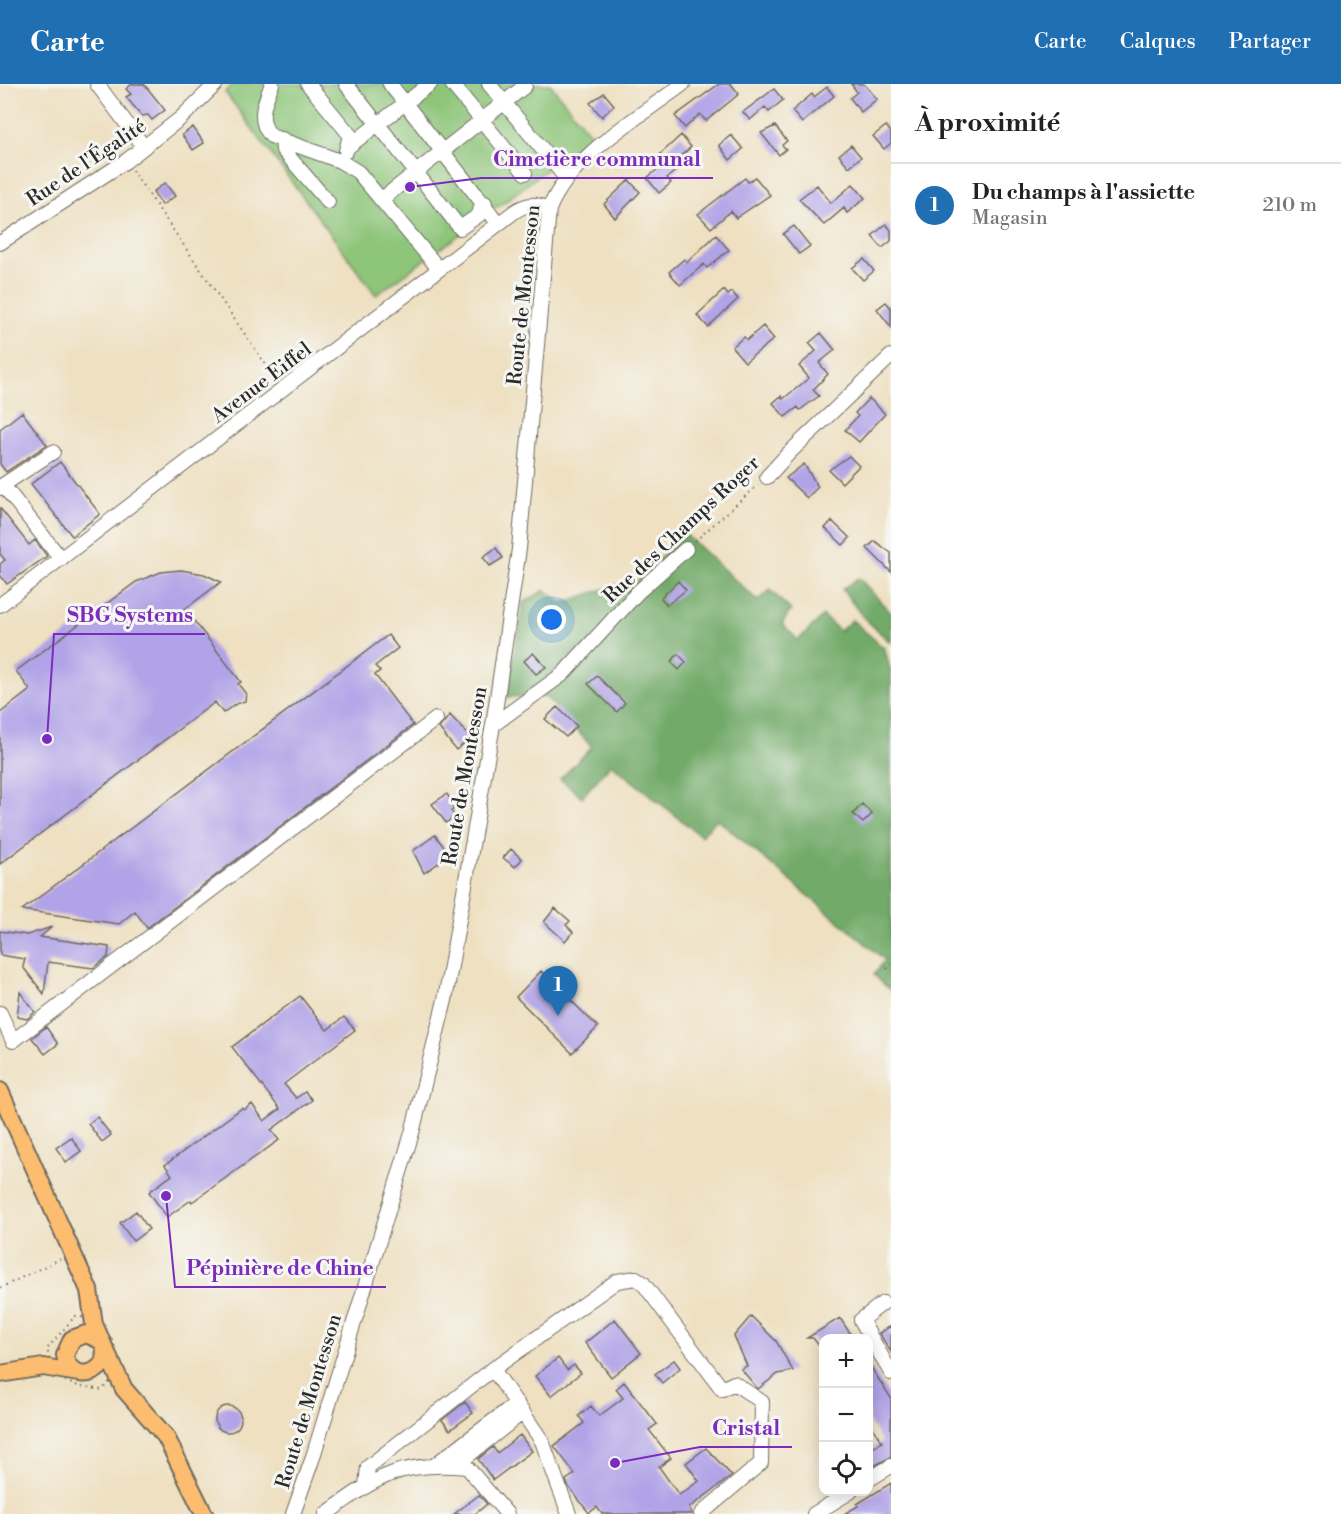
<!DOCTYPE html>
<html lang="fr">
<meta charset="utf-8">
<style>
:root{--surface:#fff;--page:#f6f6f6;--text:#222;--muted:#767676;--line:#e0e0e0;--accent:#1f6fb2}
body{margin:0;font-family:"Libre Bodoni",serif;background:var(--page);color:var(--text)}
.controls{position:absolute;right:18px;bottom:18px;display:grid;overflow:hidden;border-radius:12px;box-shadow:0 3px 15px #0003}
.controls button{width:54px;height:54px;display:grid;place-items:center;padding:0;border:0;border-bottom:2px solid var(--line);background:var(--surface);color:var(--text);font:30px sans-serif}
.you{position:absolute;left:552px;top:536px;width:21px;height:21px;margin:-15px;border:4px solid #fff;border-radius:50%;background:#1a73e8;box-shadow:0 0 0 9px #1a73e833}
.badge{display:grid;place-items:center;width:39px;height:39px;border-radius:50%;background:var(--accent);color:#fff;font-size:20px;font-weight:700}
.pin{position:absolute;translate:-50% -50px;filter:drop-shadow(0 2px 3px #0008)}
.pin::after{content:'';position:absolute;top:32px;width:21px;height:18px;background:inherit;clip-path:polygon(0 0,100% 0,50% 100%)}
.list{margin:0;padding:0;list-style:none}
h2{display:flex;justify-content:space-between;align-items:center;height:78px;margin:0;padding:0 24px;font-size:26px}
h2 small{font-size:20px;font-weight:400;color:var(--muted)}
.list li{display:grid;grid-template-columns:39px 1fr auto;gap:18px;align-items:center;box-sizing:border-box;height:84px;padding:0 24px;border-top:2px solid var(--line)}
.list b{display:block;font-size:22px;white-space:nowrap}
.list p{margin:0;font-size:20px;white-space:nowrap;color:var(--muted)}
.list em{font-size:20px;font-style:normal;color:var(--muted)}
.icon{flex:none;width:33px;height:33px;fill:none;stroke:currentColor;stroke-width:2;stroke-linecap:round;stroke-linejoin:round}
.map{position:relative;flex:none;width:891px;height:1430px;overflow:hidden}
header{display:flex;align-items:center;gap:36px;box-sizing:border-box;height:84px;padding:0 30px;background:var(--accent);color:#fff}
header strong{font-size:28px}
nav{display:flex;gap:33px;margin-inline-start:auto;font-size:21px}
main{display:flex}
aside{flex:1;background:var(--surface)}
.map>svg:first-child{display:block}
.green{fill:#8dc579;stroke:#5c7852;stroke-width:1.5}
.forest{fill:#72aa69;stroke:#4e6a4a;stroke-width:1.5}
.building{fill:#b1a3e7}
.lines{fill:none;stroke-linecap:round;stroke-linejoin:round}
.minor-casing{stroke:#6f6a60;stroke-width:16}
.major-casing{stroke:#6f6a60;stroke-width:20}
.path{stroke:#6f6a60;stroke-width:2;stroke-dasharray:1.5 4.5;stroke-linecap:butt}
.minor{stroke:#fff;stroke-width:14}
.major{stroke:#fcbd6f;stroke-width:16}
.labels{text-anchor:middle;stroke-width:6;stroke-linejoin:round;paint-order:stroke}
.street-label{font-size:20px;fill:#2b2b2b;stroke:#f6f6f2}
.leader{fill:none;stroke:#7b2cbf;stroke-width:2}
.callout-dot{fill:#7b2cbf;stroke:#f6f6f2;stroke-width:2}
.callout-label{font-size:21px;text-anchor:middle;font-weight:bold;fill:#7b2cbf;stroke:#f6f6f2;stroke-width:6;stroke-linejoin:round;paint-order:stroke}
</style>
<header>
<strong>Carte</strong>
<nav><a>Carte</a><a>Calques</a><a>Partager</a></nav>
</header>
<main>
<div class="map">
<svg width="891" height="1430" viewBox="0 0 891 1430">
<rect width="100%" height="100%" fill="#f6f6f2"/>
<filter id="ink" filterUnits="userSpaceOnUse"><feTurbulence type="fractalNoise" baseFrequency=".0167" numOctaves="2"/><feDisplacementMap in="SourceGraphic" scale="12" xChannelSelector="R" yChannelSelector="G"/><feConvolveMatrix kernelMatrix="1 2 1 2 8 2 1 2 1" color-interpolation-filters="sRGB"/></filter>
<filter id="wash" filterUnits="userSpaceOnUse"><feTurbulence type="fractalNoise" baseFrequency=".008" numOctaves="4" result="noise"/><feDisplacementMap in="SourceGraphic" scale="24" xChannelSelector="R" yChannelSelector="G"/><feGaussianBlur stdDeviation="1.35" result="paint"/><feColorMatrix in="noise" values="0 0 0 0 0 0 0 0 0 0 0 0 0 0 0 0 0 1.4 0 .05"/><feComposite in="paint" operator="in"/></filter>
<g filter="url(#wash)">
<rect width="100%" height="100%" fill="#eee0c1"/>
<path class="green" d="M234,0H550L592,52L563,74L557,73L547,80V85L498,123H488L484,133L376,211L225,8Z"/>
<path class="forest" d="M685,450L758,517L770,506L791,526L782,540L798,556L823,532L840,547L852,536L885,565L891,589V907L874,891L885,876L717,735L701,752L611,680L582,713L560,695L592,663L546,613H507L523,519L545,506L562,519L616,501H632Z
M859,494L891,529V559L863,533L842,505Z"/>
<g id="blocks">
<path class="building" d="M132,0H144L165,26L152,36L148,31L142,32L126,13L131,10L126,5Z
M719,0H731L739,10L706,37L700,30L685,44L675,32Z
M851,0H864L877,15L861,28L850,14L857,8Z
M827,3L834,12L802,39L792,27L812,10L814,13Z
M774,5L783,16L769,28L765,23L750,36L743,28Z
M604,9L614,21L602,33L590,19Z
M775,42L787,57L782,61L786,65L779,71L761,49Z
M886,42L891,48V59L884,65L873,52Z
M193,43L204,59L193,66L182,51Z
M681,51L691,63L675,77L680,83L667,94L671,99L659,109L647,94L659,84L653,77Z
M731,51L743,65L730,76L719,61Z
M851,61L861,73L849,83L839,71Z
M755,93L770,111L736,134L731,127L711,144L698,130L745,94L748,98Z
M629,96L640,108L615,134L604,120Z
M165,99L175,112L162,121L153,108Z
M853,100L865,114L847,129L844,124L824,141L799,115L817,101L831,119Z
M886,140L891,146V157L882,164L872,152Z
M794,142L810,162L799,170L783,150Z
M716,151L729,166L707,184L704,180L680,201L669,188L684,175L687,178Z
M864,175L874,187L863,196L852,184Z
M724,206L728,211L732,208L738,215L708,243L697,231Z
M886,218L891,224V243L877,225Z
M763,242L774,255L745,278L732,263L744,253L747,256Z
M821,249L835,266L819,279L828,290L813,306L819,312L800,326L798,323L785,333L773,319L781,312L783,315L809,294L799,282L816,267L809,259Z
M869,314L885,330L859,358L845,346L858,332L855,329Z
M22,328L47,361L6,388L0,380V345Z
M849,372L859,382L842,399L829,386Z
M60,378L100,430L72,452L31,400Z
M804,380L818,403L807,414L786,394Z
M0,424L29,461L35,456L47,472L7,500L0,491V480L5,476L0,470Z
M832,437L850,454L843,461L825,444Z
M875,457L891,469V488L867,464Z
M496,464L503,474L490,482L483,473Z
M181,486L204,490L221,498L185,525L241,598L238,600L246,610L245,617L234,621L223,629L215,618L0,780V629L30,606L16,587L136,498L161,488Z
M678,497L686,506L667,521L661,514Z
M388,551L398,564L375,582L380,587L375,591L413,641L147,844L135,827L119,840L22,826Z
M533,569L546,583L536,590L524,577Z
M678,570L686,578L679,586L671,578Z
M597,592L625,619L617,628L588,600Z
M557,623L577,642L566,653L545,635Z
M450,631L471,654L456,666L439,644Z
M447,710L452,719L450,720L454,725L451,727L455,732L446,739L432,720Z
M862,720L872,730L863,739L853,730Z
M435,751L450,771L424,789L413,767Z
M511,765L522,775L515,783L503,774Z
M555,824L570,837L566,841L573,848L565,857L544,838Z
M52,843L40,853L109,863L108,873L93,884L48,878L44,910L23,883L25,875L0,871V847L27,851Z
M541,887L598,943L572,969L516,913Z
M20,908L35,928L27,935L17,933Z
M300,912L327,946L344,933L355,946L284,1000L296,1014L305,1008L312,1016L271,1046L279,1056L192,1118L191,1116L167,1133L149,1108L172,1091L165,1081L242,1024L244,1026L252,1020L264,1037L280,1025L232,963Z
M46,943L58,960L45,970L32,954Z
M97,1033L111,1051L102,1058L88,1040Z
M71,1053L81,1067L66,1078L56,1064Z
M136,1127L149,1145L133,1157L120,1139Z
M751,1232L776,1257L793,1287L778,1290L758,1305L741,1285L747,1282L734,1252Z
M840,1234L853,1254H824V1268L813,1254H807Z
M615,1235L641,1269L611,1293L585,1259Z
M891,1242V1268L879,1249Z
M558,1274L567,1286L574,1281L581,1289L551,1312L535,1292Z
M674,1276L680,1284L662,1299L655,1290Z
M868,1279L891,1314V1373L868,1385V1367L882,1358L868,1336Z
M624,1298L657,1340L649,1346L671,1374L659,1383L679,1411L699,1397L686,1379L706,1364L732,1392L689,1424L692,1430H602L597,1423L589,1429L568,1402L566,1396L575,1390L554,1362L584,1339L579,1332L591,1322L599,1332L623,1314L616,1305Z
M465,1318L473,1329L450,1346L442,1336Z
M215 1335a13 13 0 1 1 26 0a13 13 0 1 1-26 0Z
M520,1351L532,1367L493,1396L478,1375L493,1363L497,1369Z
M891,1399V1430H844L858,1422L857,1420Z
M479,1411L487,1420L475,1430H454Z"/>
</g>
</g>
<g filter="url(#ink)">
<use href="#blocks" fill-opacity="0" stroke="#6f6a60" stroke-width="1.5"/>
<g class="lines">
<g class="minor-casing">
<path id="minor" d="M97,0L144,63
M272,0C265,18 256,35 271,52L340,77L358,88L439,185
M308,0L350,51L346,67
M346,0L460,144L479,131L481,123L485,119
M390,0L498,139
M452,0L525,89
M489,0L566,94
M282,55L283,66L328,118
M348,63L430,0
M382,115L525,2L523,0
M0,159L126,77L181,34L216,0
M767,393L789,369L891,272
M3,401L53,368
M0,404L3,401L61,475
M0,521L514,128C527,119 535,119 549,125
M493,641L563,590L638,508L686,465
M0,929L13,957L436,635
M883,1219L861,1236L891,1289
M493,1285L542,1357L569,1430
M436,1380L517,1319
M455,1382L523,1328
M868,1396L891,1382
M366,1401L368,1383L493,1285L617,1197L636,1194L643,1199L722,1305L734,1299L762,1318L761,1379L701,1430
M293,1430L312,1376L412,1049L445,916L493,641L519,465L549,125C572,70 637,35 683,0
M326,1430C378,1392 400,1377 467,1383L507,1430
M814,1430L850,1408"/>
</g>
<g class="major-casing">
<path id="major" d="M0,1007L89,1206L94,1240L105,1265L104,1277C93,1296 68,1293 65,1271L72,1255L86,1250L100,1256
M105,1265L124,1305L166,1353L204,1430
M0,1290L43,1283L79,1289"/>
</g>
<path class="path" d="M132,86L275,294
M695,457L758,401
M887,885L891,880
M0,1204L60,1175
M75,1232L100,1236L114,1260L120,1287L102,1306L74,1301L54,1291L47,1265Z"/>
<use href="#minor" class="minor"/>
<use href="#major" class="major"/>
</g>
</g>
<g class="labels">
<g class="street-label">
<text transform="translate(86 78) rotate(-34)" y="7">Rue de l'Égalité</text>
<text transform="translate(523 211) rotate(-84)" y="7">Route de Montesson</text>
<text transform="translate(261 298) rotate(-37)" y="7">Avenue Eiffel</text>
<text transform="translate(681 445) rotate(-43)" y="7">Rue des Champs Roger</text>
<text transform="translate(464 692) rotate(-80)" y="7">Route de Montesson</text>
<text transform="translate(308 1317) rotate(-73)" y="7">Route de Montesson</text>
</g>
</g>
<path class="leader" d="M410 103L481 94H713M47 655L54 550H205M166 1112L175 1203H386M615 1379L700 1363H792"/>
<g class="callout-dot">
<circle cx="410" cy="103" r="6"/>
<circle cx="47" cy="655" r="6"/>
<circle cx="166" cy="1112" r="6"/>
<circle cx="615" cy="1379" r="6"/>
</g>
<g class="callout-label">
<text x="597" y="82">Cimetière communal</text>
<text x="130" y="538">SBG Systems</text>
<text x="280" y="1191">Pépinière de Chine</text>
<text x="746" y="1351">Cristal</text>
</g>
</svg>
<div class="controls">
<button>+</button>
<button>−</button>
<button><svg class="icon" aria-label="locate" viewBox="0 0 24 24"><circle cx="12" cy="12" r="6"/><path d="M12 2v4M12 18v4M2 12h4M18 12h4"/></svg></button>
</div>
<div class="you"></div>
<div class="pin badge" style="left:558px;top:932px">1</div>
</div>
<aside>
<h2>À proximité<small></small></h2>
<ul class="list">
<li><span class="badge">1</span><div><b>Du champs à l'assiette</b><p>Magasin</p></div><em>210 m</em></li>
</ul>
</aside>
</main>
